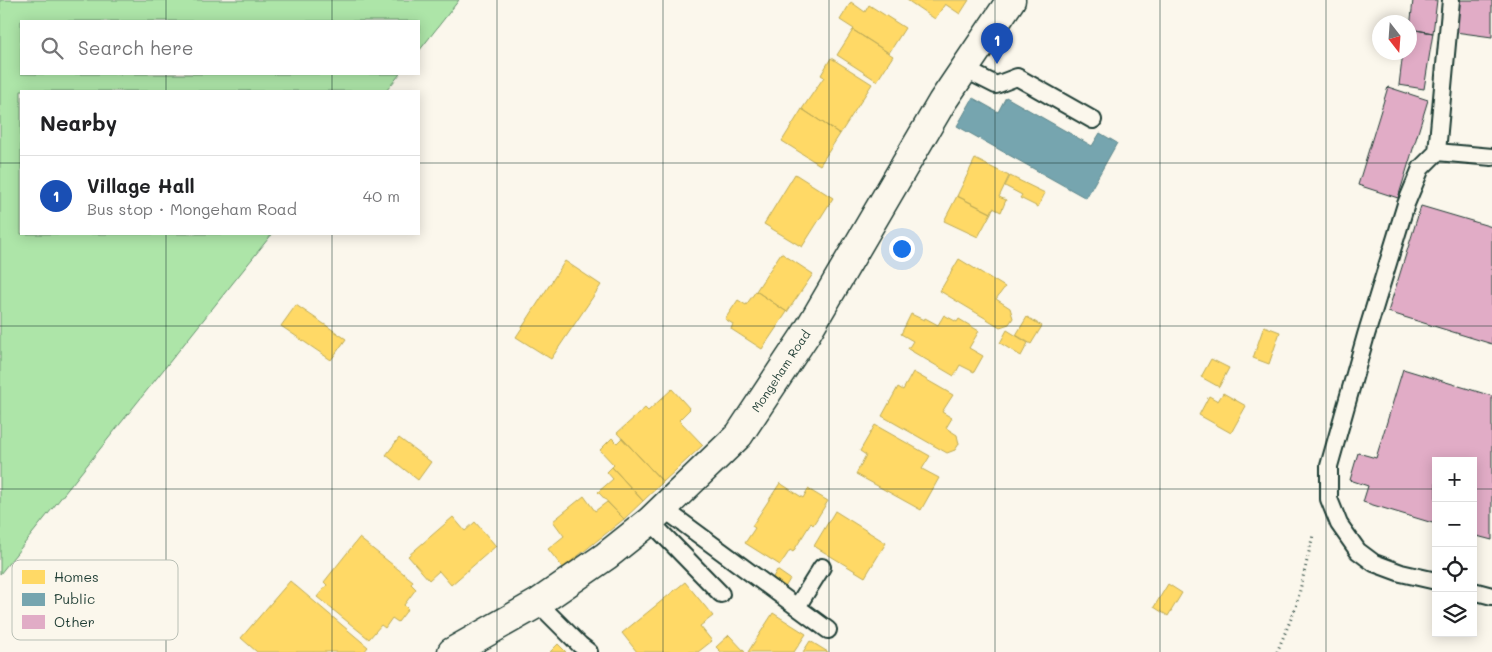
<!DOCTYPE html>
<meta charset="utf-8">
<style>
:root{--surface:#fff;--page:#f2f2f2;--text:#202124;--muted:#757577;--line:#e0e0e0;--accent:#b45309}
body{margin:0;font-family:Mali,sans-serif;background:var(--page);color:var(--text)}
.controls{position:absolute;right:15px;bottom:15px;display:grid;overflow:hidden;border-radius:0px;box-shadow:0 2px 12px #0003}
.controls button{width:45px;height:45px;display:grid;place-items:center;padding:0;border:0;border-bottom:1px solid var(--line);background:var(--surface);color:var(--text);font:25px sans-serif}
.compass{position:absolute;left:1372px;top:15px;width:45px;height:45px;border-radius:50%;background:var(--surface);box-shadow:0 2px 12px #0003;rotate:163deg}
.you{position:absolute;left:901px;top:248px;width:18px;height:18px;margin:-12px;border:4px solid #fff;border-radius:50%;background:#1a73e8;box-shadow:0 0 0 8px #1a73e833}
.badge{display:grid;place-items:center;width:32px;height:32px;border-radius:50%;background:var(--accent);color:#fff;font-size:16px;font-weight:700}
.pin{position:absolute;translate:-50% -41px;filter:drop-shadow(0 1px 2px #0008)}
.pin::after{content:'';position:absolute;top:26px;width:18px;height:15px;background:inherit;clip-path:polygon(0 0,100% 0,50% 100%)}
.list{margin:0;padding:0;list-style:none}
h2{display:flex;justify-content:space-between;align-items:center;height:65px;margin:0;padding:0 20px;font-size:21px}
h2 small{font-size:16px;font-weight:400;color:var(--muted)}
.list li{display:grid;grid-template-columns:32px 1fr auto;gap:15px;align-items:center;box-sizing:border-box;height:80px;padding:0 20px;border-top:1px solid var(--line)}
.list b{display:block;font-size:19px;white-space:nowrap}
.list p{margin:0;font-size:16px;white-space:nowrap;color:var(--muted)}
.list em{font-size:16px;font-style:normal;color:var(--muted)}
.icon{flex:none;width:28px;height:28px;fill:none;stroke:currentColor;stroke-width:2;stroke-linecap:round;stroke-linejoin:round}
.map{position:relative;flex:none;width:1492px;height:652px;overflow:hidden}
.search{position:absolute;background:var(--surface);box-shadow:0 2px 12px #0003;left:20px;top:20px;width:400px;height:55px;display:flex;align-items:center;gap:12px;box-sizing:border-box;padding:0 18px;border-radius:0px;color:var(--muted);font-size:19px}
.panel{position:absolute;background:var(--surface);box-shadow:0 2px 12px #0003;left:20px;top:90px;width:400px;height:145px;border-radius:0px}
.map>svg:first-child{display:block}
.green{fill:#ade5a8;stroke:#66916e}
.homes{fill:#ffd966;stroke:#bcaa57}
.public{fill:#76a5af;stroke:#5c868a}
.building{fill:#e1acc6;stroke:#1f3d34}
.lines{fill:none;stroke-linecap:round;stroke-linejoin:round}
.lane-casing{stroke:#1f3d34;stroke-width:20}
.secondary-casing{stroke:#1f3d34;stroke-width:31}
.path{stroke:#1f3d34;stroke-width:3;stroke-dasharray:1 4;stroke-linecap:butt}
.lane{stroke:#fbf7ec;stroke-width:16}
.secondary{stroke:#fbf7ec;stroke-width:28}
.grid{fill:none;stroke:#1f3d34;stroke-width:1;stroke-opacity:0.55}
.labels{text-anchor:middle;stroke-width:5;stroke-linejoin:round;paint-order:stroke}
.street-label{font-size:12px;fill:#1f3d34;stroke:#fbf7ec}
.key{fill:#fbf7ec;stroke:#b9bfb5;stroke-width:1}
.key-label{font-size:14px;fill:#1f3d34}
</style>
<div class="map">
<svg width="1492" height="652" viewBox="0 0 1492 652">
<rect width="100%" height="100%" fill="#fbf7ec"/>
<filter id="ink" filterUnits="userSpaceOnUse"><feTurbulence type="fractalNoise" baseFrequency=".02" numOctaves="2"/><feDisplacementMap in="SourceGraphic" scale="10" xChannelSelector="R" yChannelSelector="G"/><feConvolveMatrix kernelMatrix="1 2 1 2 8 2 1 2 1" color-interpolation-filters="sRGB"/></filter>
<g filter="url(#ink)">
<path class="green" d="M0,0H459L419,51V21H21V74H400L386,91H21V234H272L0,574Z"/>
<path class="homes" d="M907,0H969L960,14L945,4L935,19Z
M851,2L865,12L869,5L905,28L889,53L853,30L854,29L840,20Z
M853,30L893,56L877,81L837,55Z
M831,58L872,84L840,134L802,109L824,77L821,75Z
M802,109L840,134L820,165L782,141Z
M975,159L1009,176L999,197L1006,200L1001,212L993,208L991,213L957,196Z
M795,174L833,198L802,247L764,224Z
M1010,176L1045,193L1038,207L1020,198L1022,195L1005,186Z
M957,196L991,213L978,237L944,221Z
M781,253L813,274L787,312L756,291Z
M959,259L1005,287L996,299L1010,308L1013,318L1009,324L1000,327L940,291Z
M565,261L601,285L551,359L516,337Z
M756,291L787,312L762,349L731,329L733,324L725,319L738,300L746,305Z
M296,305L346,339L331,360L281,326Z
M911,314L924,320L925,318L938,325L944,315L957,322L959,319L979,331L969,348L983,356L974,372L960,365L954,376L908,349L913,341L901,334Z
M1027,317L1042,326L1031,344L1016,335Z
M1264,326L1280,332L1269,364L1253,358Z
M1007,330L1028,343L1021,356L1000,343Z
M1211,359L1229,368L1219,387L1201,377Z
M913,372L953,395L942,412L952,418L946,428L957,435L959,444L955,450L947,453L882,416L898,387L903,390Z
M672,389L690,409L679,420L703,445L663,482L617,433L645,408L648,411Z
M1223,393L1246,406L1231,433L1199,415L1209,396L1218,401Z
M875,425L930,456L922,469L939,478L921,510L856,474L866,455L860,451Z
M399,438L431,462L418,480L386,455Z
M612,438L617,443L622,438L663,482L643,501L612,467L614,465L600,450Z
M612,467L643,501L624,519L598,492L613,479L607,472Z
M780,483L803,498L808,489L828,501L813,525L811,523L793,552L790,550L780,565L745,543L755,528L752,526Z
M584,496L595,511L607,502L624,519L563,568L548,549L564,536L553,521Z
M835,511L886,543L865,577L814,546Z
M453,517L465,531L475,522L496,546L451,585L439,571L429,580L408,556Z
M359,538L413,581L411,584L416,589L404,605L408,609L398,622L392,618L385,628L381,625L369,639L317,597L327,585L324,582Z
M777,570L790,579L784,589L771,581Z
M290,581L368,647L364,652H257L241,638Z
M685,582L713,616L700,626L712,641L698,652H637L622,633Z
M1168,584L1182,593L1168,616L1154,607Z
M773,613L806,634L794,652H748Z
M729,635L745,652H721L716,647Z
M810,641L828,652H803Z
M558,644L566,652H550Z"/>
<path class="public" d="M1006,97L1092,146L1100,133L1117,143L1086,198L957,126L973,98L998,112Z"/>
<path class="building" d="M1413,0H1437L1433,33L1410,29Z
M1460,0H1492V37L1455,32Z
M1410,29L1433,33L1424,89L1399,85L1403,52H1410Z
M1388,87L1428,100L1398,198L1358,185Z
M1421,206L1492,227V344L1388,312Z
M1403,369L1492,396V540L1473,535V461H1436V524L1363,502L1368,486L1350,480L1358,453L1376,458Z"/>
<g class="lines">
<g class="lane-casing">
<path id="lane" d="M1451,0L1437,152L1492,157
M964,69L996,85L1017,77L1093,120
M664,509L828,630
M650,521L721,594
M1436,581L1401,573L1374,563L1358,551L1339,524L1329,499V466L1366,335L1406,204L1421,168L1437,152
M1473,591L1492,596
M538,603L580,645L589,652
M797,607L822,567"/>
</g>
<g class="secondary-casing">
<g id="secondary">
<path id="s1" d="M452,652L538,603L606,556L650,521L739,435L806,334L942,102L1011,0"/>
</g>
</g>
<path class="path" d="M1277,652L1296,607L1313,535"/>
<use href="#lane" class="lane"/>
<use href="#secondary" class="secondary"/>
</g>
</g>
<path class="grid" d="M166,0V21M332,0V21M497,0V652M663,0V652M829,0V652M995,0V652M1160,0V652M1326,0V652M166,74V91M332,74V91M0,163H21M419,163H1492M166,234V652M332,234V652M0,326H1492M0,489H1436M1473,489H1492"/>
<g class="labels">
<g class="street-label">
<text dy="4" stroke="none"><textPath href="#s1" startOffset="438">Mongeham Road</textPath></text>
</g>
</g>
<rect x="12" y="560" width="166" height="80" rx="8" class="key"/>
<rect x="22" y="570" width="23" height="14" fill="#ffd966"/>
<rect x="22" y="593" width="23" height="13" fill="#76a5af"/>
<rect x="22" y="615" width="23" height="14" fill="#e1acc6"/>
<g class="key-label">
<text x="54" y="582">Homes</text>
<text x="54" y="604">Public</text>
<text x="54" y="627">Other</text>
</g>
</svg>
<div class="controls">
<button>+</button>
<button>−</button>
<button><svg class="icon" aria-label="locate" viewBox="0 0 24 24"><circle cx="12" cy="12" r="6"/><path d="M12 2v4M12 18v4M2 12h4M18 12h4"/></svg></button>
<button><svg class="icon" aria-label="layers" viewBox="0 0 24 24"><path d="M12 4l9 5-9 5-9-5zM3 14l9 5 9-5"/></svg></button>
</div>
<svg class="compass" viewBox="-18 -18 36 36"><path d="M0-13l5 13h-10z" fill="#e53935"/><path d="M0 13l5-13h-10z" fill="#757577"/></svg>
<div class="you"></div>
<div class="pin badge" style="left:997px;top:64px;background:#1a4fb4">1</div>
<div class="search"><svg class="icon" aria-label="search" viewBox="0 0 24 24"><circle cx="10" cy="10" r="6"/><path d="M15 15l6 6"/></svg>Search here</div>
<section class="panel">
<h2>Nearby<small></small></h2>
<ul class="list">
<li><span class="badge" style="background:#1a4fb4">1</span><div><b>Village Hall</b><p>Bus stop · Mongeham Road</p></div><em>40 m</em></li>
</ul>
</section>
</div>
